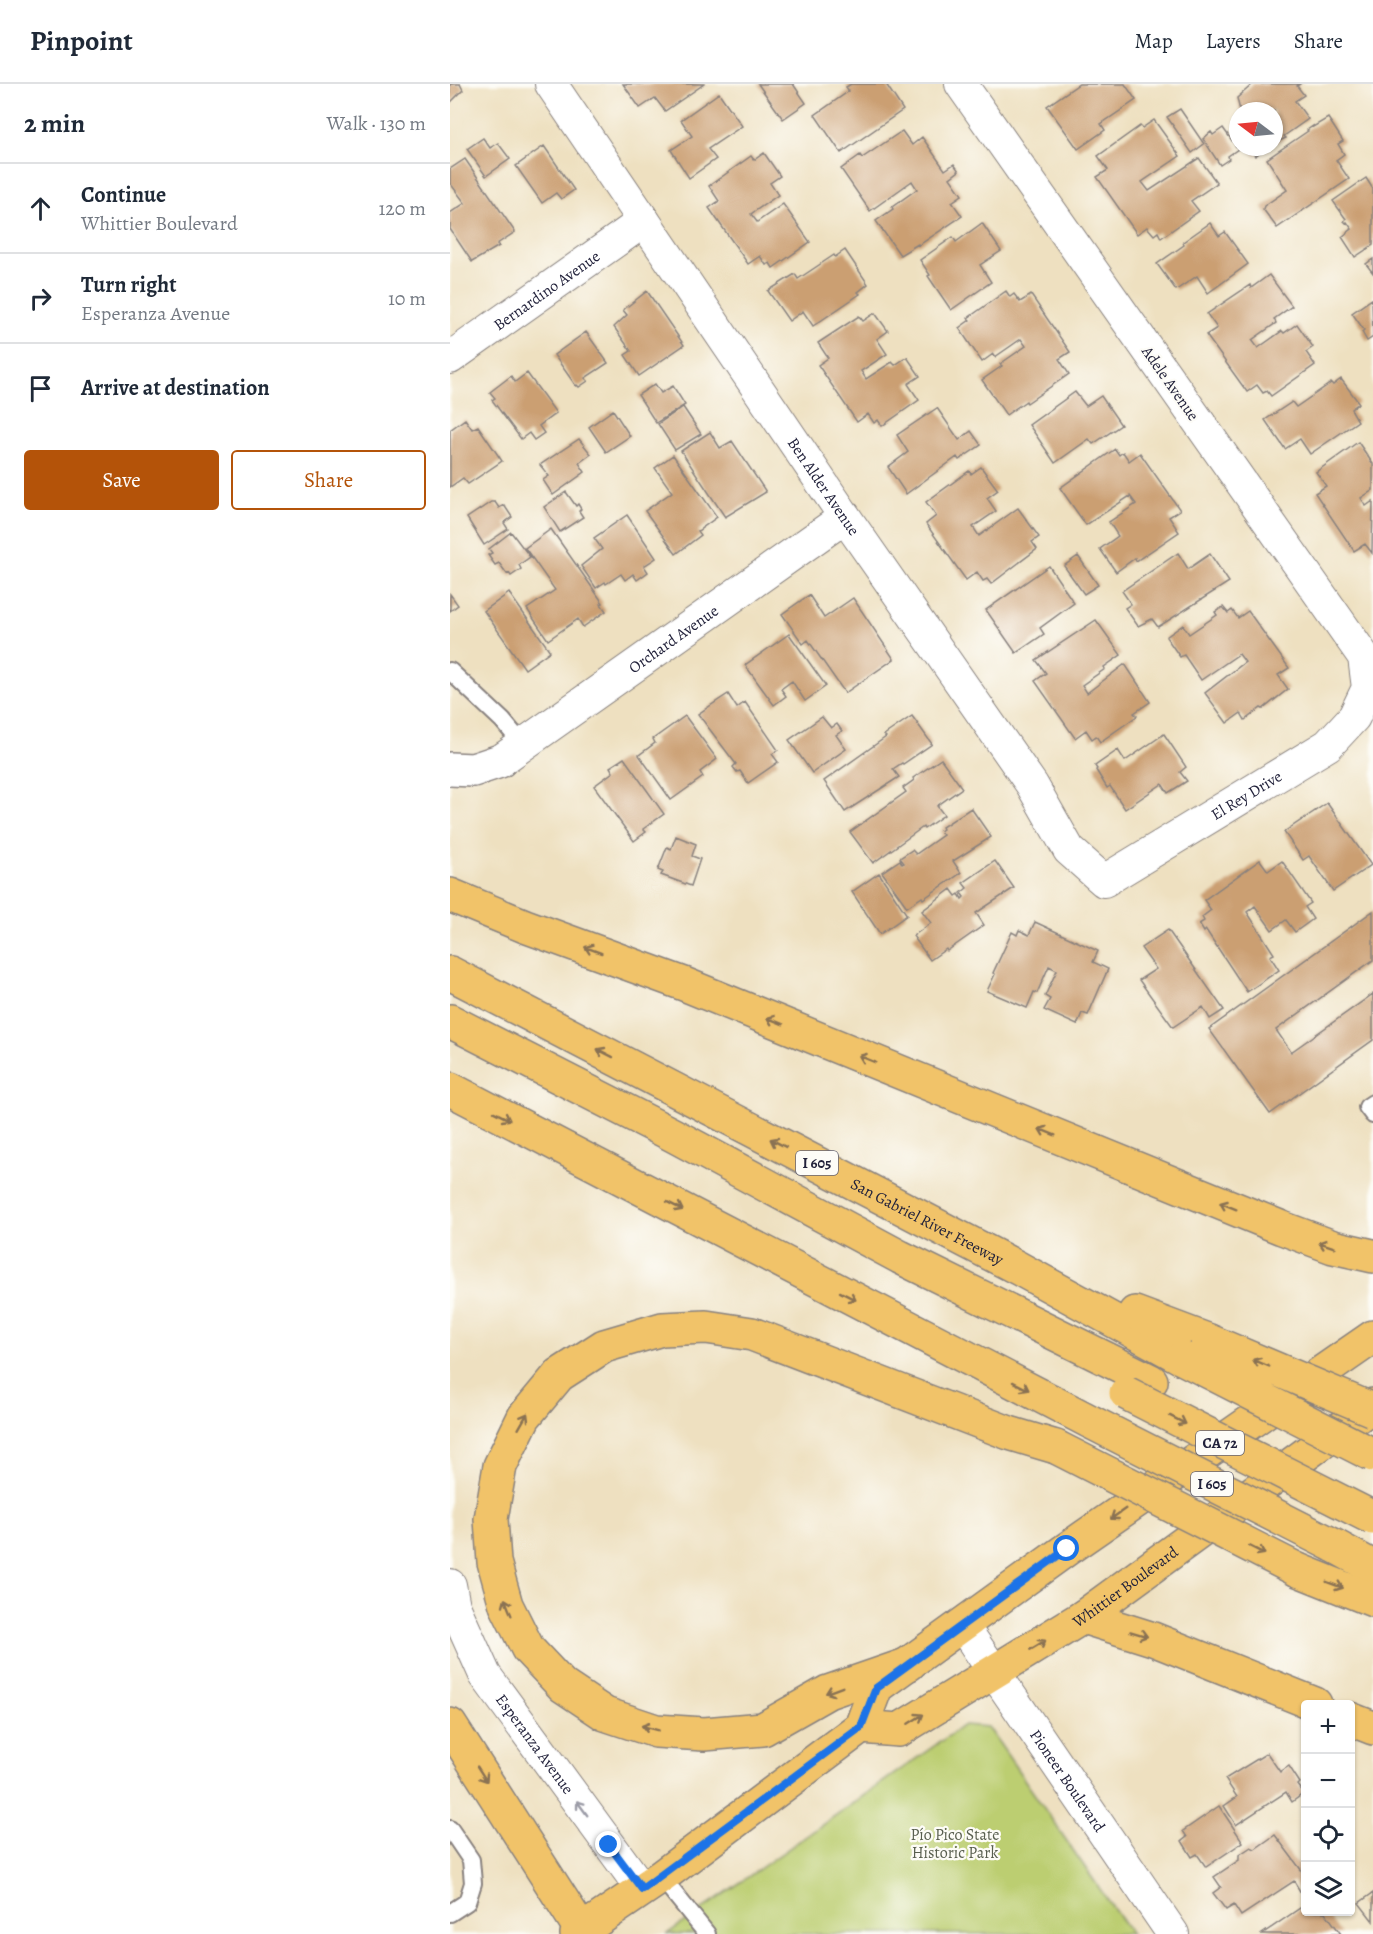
<!DOCTYPE html>
<meta charset="utf-8">
<style>
:root{--surface:#fff;--page:#f6f6f7;--text:#1f2937;--muted:#747a83;--line:#e0e1e3;--accent:#b45309}
body{margin:0;font-family:Alegreya,serif;background:var(--page);color:var(--text)}
.controls{position:absolute;right:18px;bottom:18px;display:grid;overflow:hidden;border-radius:6px;box-shadow:0 2px 4px #0004}
.controls button{width:54px;height:54px;display:grid;place-items:center;padding:0;border:0;border-bottom:2px solid var(--line);background:var(--surface);color:var(--text);font:30px sans-serif}
.compass{position:absolute;left:779px;top:18px;width:54px;height:54px;border-radius:50%;background:var(--surface);box-shadow:0 2px 4px #0004;rotate:286deg}
.stop{position:absolute;width:18px;height:18px;margin:-14px;border:4px solid #1a73e8;border-radius:50%;background:#fff}
.stop.end{background:#1a73e8;border-color:#fff;box-shadow:0 2px 6px #0008}
.list{margin:0;padding:0;list-style:none}
h2{display:flex;justify-content:space-between;align-items:center;height:78px;margin:0;padding:0 24px;font-size:26px}
h2 small{font-size:20px;font-weight:400;color:var(--muted)}
.list li{display:grid;grid-template-columns:39px 1fr auto;gap:18px;align-items:center;box-sizing:border-box;height:90px;padding:0 24px;border-top:2px solid var(--line)}
.list b{display:block;font-size:22px;white-space:nowrap}
.list p{margin:0;font-size:20px;white-space:nowrap;color:var(--muted)}
.list em{font-size:20px;font-style:normal;color:var(--muted)}
.actions{display:flex;gap:12px;padding:18px 24px}
.actions a{flex:1;padding:14px 0;border:2px solid var(--accent);border-radius:6px;text-align:center;font-size:21px;color:var(--accent)}
.actions .main{background:var(--accent);color:#fff}
.icon{flex:none;width:33px;height:33px;fill:none;stroke:currentColor;stroke-width:2;stroke-linecap:round;stroke-linejoin:round}
.map{position:relative;flex:none;width:923px;height:1850px;overflow:hidden}
header{display:flex;align-items:center;gap:36px;box-sizing:border-box;height:84px;padding:0 30px;background:var(--surface);border-bottom:2px solid var(--line)}
header strong{font-size:28px}
nav{display:flex;gap:33px;margin-inline-start:auto;font-size:21px}
main{display:flex}
aside{flex:1;background:var(--surface)}
.map>svg:first-child{display:block}
.green{fill:#bcce71;stroke:#6f7856;stroke-width:1.5}
.building{fill:#cb9f72}
.lines{fill:none;stroke-linecap:round;stroke-linejoin:round}
.service-casing{stroke:#88817e;stroke-width:20}
.minor-casing{stroke:#88817e;stroke-width:34}
.tertiary-casing{stroke:#88817e;stroke-width:36}
.primary-casing{stroke:#88817e;stroke-width:36}
.motorway-casing{stroke:#88817e;stroke-width:36}
.service{stroke:#fff;stroke-width:16}
.minor{stroke:#fff;stroke-width:32}
.tertiary{stroke:#fff;stroke-width:33}
.primary{stroke:#f1c369;stroke-width:33}
.motorway{stroke:#f1c369;stroke-width:33}
.motorway-bridge-casing{stroke:#88817e;stroke-width:36;stroke-linecap:butt}
.motorway-bridge{stroke:#f1c369;stroke-width:33}
.oneway{stroke:#8a7252}
.oneway2{stroke:#9c9ca7}
.route{stroke:#1a73e8;stroke-width:8}
.labels{text-anchor:middle;stroke-width:4.5;stroke-linejoin:round;paint-order:stroke}
.shield{fill:#fdfcf7;stroke:#646373;stroke-width:1.5}
.shield-label{font-size:15px;font-weight:bold;fill:#22223b}
.street-label{font-size:16px;fill:#22223b;stroke:#fdfcf7}
.park-label{font-size:16px;fill:#585e4e;stroke:#fdfcf7}
</style>
<header>
<strong>Pinpoint</strong>
<nav><a>Map</a><a>Layers</a><a>Share</a></nav>
</header>
<main>
<aside>
<h2>2 min<small>Walk · 130 m</small></h2>
<ul class="list">
<li><svg class="icon" aria-label="ahead" viewBox="0 0 24 24"><path d="M12 20V5M6 11l6-6 6 6"/></svg><div><b>Continue</b><p>Whittier Boulevard</p></div><em>120 m</em></li>
<li><svg class="icon" aria-label="right" viewBox="0 0 24 24"><path d="M7 20v-9h11M14 6l5 5-5 5"/></svg><div><b>Turn right</b><p>Esperanza Avenue</p></div><em>10 m</em></li>
<li><svg class="icon" aria-label="arrive" viewBox="0 0 24 24"><path d="M6 21V4h12l-3 4 3 4H6"/></svg><div><b>Arrive at destination</b></div></li>
</ul>
<div class="actions"><a class="main">Save</a><a>Share</a></div>
</aside>
<div class="map">
<svg width="923" height="1850" viewBox="0 0 923 1850">
<rect width="100%" height="100%" fill="#fdfcf7"/>
<filter id="ink" filterUnits="userSpaceOnUse"><feTurbulence type="fractalNoise" baseFrequency=".0167" numOctaves="2"/><feDisplacementMap in="SourceGraphic" scale="12" xChannelSelector="R" yChannelSelector="G"/><feConvolveMatrix kernelMatrix="1 2 1 2 8 2 1 2 1" color-interpolation-filters="sRGB"/></filter>
<filter id="wash" filterUnits="userSpaceOnUse"><feTurbulence type="fractalNoise" baseFrequency=".008" numOctaves="4" result="noise"/><feDisplacementMap in="SourceGraphic" scale="24" xChannelSelector="R" yChannelSelector="G"/><feGaussianBlur stdDeviation="1.35" result="paint"/><feColorMatrix in="noise" values="0 0 0 0 0 0 0 0 0 0 0 0 0 0 0 0 0 1.4 0 .05"/><feComposite in="paint" operator="in"/></filter>
<g filter="url(#wash)">
<rect width="100%" height="100%" fill="#eee0c0"/>
<path class="green" d="M514,1641L538,1643L681,1850H217Z"/>
<g id="blocks">
<path class="building" d="M0,0H10L13,6L0,19Z
M173,0H254L215,27L205,14L190,24Z
M308,0H343L356,19L333,35Z
M401,0H436L453,26L391,69L365,31L399,7L396,3Z
M629,0H675L686,16L651,40L655,46L628,65L597,22Z
M803,0H850L847,2L854,11L845,17L858,35L834,52L836,54L824,59V27H790L787,14Z
M269,9L292,42L258,65L266,75L239,94L221,66L242,52L231,36Z
M730,25L754,60L742,69L717,33Z
M878,34L893,57L888,60L894,70L886,76L899,95L827,144L813,125L814,122L837,106L817,75L858,47L857,46L863,42V43Z
M704,36L730,72L692,98L699,107L749,74L767,99L741,117L749,127L711,154L708,148L704,151L697,143L687,150L647,93L658,86L648,72L690,42L692,44Z
M773,44L788,65L778,72L779,75L770,81L753,55L761,48L763,51Z
M452,47L462,61L472,53L495,86L504,80L509,87L500,94L512,111L502,118L512,132L469,161L468,160L450,171L426,137L443,125L442,123L467,105L462,97L420,127L391,85L410,71L412,74Z
M33,54L40,64L48,59L60,75L36,92L17,65Z
M94,62L124,106L111,115L106,109L92,119L66,82Z
M799,63H819L805,72Z
M314,69L330,92L320,99L328,111L301,130L307,138L333,120L360,158L323,184L320,179L316,181L310,172L298,180L259,124L269,117L259,102L301,72L304,76Z
M15,75L65,148L47,160L49,162L22,178L0,145V129L15,119L0,99V85Z
M916,94L923,105V161L905,173L892,153L902,145L897,138L896,139L894,137L896,135L883,117Z
M532,139L551,167L530,181L541,198L501,226L478,192L480,191L470,176L503,153L506,158Z
M760,139L769,152L775,148L798,180L758,209L747,192L726,206L707,180L734,161L733,158Z
M395,166L418,200L408,208L410,210L363,242L353,227L339,237L318,207L345,190L348,195L384,171L385,173Z
M923,175V189L916,180Z
M819,191L842,222L824,235L826,239L802,256L808,264L832,247L834,249L847,240L863,263L856,268L865,281L821,312L817,307L813,309L807,301L797,308L756,251L767,244L757,230L800,201L801,204Z
M197,207L234,261L189,292L175,271L181,267L164,243L177,231L173,226Z
M556,207L560,213L564,210L570,218L581,211L620,268L609,275L619,290L577,319L576,317L556,331L532,296L552,282L550,280L576,262L571,255L545,273L543,270L532,278L509,244L520,236L518,234Z
M922,215L923,253L917,257L912,248L914,246L902,229Z
M425,229L438,247L427,255L437,270L411,287L416,295L442,278L445,281L457,273L470,292L458,300L469,316L432,342L428,336L424,339L418,330L407,338L368,281L378,274L368,259L409,232L413,237Z
M136,248L158,279L135,294L138,297L129,303L127,301L126,302L104,271Z
M77,289L106,329L89,342L94,349L84,356L79,349L71,355L42,316L45,314L40,308L61,292L65,298Z
M891,295L909,319L901,325L908,337L860,370L850,355L835,365L815,336L842,318L846,323L881,299L883,301Z
M205,300L211,309L223,302L235,321L206,339L188,311Z
M625,308L636,322L651,312L671,341L643,360L639,355L605,379L579,341Z
M233,323L251,350L225,366L208,340Z
M487,324L509,356L521,347L531,361L509,376L507,373L456,410L438,383L458,368L447,351Z
M163,326L180,352L156,368L139,343Z
M15,335L22,345L28,342L52,377L18,400L13,394L0,403V346Z
M260,348L270,364L282,357L316,408L275,433L231,367Z
M129,355L141,370L129,379L135,388L103,411L93,396L99,392L90,381Z
M908,358L923,380V406L911,414L916,422L923,417L922,469L915,460L904,467L865,409L876,402L866,388Z
M665,365L669,371L673,368L679,377L690,369L730,426L719,433L729,448L686,477L685,474L666,488L650,465L668,452L659,438L686,420L680,412L636,441L610,404Z
M223,371L267,433L248,447L251,451L226,470L195,427L222,408L205,384Z
M531,383L548,406L537,414L546,427L523,443L529,452L568,424L589,453L582,458L587,465L541,500L537,495L533,497L527,488L516,496L476,440L486,432L476,418L519,387L521,390Z
M116,408L126,422L128,420L131,425L129,427L133,433L110,448L94,423Z
M41,418H45L49,424L54,421L62,433L54,439L58,445L34,461L17,434Z
M177,431L206,474L194,482L198,488L187,496L183,490L175,496L171,490L156,500L155,498L146,504L131,482L152,465L144,454Z
M101,445L153,519L151,520L156,527L133,543L128,535L98,556L77,525L105,506L75,464Z
M61,448L80,473L69,481L71,485L61,492L59,489L57,490L49,479L45,481L38,471L42,469L39,465Z
M728,469L738,485L760,470L779,498L708,543L702,535L688,542L675,524L681,520L672,507Z
M628,472L648,501L634,510L614,482Z
M599,482L624,519L590,544L594,550L566,569L536,526Z
M59,509L100,567L75,585L34,527Z
M0,510L8,521L0,527Z
M359,511L374,534L403,514L444,575L395,609L358,556L353,560L332,530Z
M773,523L778,529L782,526L788,534L798,527L839,584L828,591L838,605L813,625L811,624L795,636L791,629L777,639L755,609L795,578L789,570L751,596L734,571L730,573L716,553L733,541L739,550L767,531L765,528Z
M646,536L671,571L654,583L655,585L632,601L637,609L675,580L700,618L684,629L687,632L650,658L646,652L642,655L636,646L625,654L585,597L596,589L586,576Z
M339,550L376,602L355,617L342,597L331,605L336,612L324,621L295,581Z
M278,610L287,624L295,618L328,666L322,670L328,678L298,699L290,687L287,688L283,683L286,680L248,630Z
M235,632L267,675L250,688L253,693L221,716L189,671L205,659L203,655Z
M462,632L482,660L453,680L452,679L443,685L449,693L395,728L374,697L436,653L434,651Z
M372,633L381,644L387,640L392,647L386,651L396,665L362,689L339,656Z
M714,650L736,683L730,688L737,697L718,709L712,700L675,725L660,702L657,704L646,686L647,685L645,682L668,666L675,677Z
M174,674L214,730L193,745L196,748L184,757L144,702L163,688L160,683Z
M491,675L512,704L487,722L494,731L474,745L473,743L423,779L400,748L456,708L453,704L464,696L463,694Z
M877,719L921,781L883,807L859,772L853,776L834,748Z
M521,724L541,753L503,777L511,789L473,815L472,813L457,823L432,788L450,776L452,780L454,779L450,774L462,766L466,770L493,751L490,747L493,745L492,743Z
M226,752L246,760L242,772L250,775L241,802L211,791L213,788L208,786L217,763L221,765Z
M810,776L818,787L832,777L861,819L855,823L863,835L845,848L836,836L822,846L805,822L797,828L824,870L820,872L829,886L797,908L756,846L754,848L749,840L754,837L752,833L761,826L754,816Z
M545,777L564,804L526,829L534,841L497,867L496,865L480,876L463,852L481,839L472,827L501,805L506,812L509,810L512,815L514,813L511,809L517,804L513,799Z
M429,789L457,831L430,850L402,808Z
M923,827V876L826,946L841,968L923,910V956L820,1030L759,945Z
M585,838L648,867L643,878L658,885L638,931L632,929L627,941L594,926L600,915L595,912L607,886L599,882L587,909L584,908L577,924L537,907L545,890L543,889L562,848L567,851L569,846L579,851Z
M718,846L774,926L760,935L753,923L723,943L689,896L706,885L691,864Z
M817,1669L830,1688L839,1682L850,1699L848,1701L854,1709L842,1718L836,1708L786,1741L774,1722L787,1713L775,1695Z
M769,1722L793,1758L756,1783L747,1770L742,1773L732,1757L737,1753L733,1747Z
M825,1751L852,1787L856,1785V1806L851,1809L844,1797L791,1832L784,1821L776,1826L763,1809L771,1803L764,1793L789,1776V1771L801,1763L805,1765Z
M923,1809V1837L909,1819Z
M856,1820V1828H875L891,1850H812Z"/>
</g>
</g>
<g filter="url(#ink)">
<use href="#blocks" fill-opacity="0" stroke="#88817e" stroke-width="1.5"/>
<g class="lines">
<g class="service-casing">
<path id="service" d="M0,587L53,637L73,661
M923,1019L917,1023L923,1031
M0,1745L21,1776L23,1799L17,1818L0,1829
M211,1793L257,1850"/>
</g>
<g class="minor-casing">
<g id="minor">
<path id="s1" d="M101,0L395,433L582,701L619,766L654,797L878,661L904,633L918,604L914,573L511,0"/>
<path id="s2" d="M0,274L194,137"/>
<path id="s3" d="M50,677L395,433"/>
<path id="s4" d="M0,1501L4,1522L35,1591L192,1805"/>
<path id="s5" d="M512,1541L723,1850"/>
</g>
</g>
<g class="tertiary-casing">
<path id="tertiary" d="M0,685L23,686L50,677"/>
</g>
<g class="primary-casing">
<g id="primary">
<path d="M0,1641L132,1847"/>
<path id="s6" d="M411,1643L449,1646L633,1533L923,1321"/>
<path d="M127,1850L211,1793L411,1643L426,1603L617,1465L923,1253"/>
</g>
</g>
<g class="motorway-casing">
<g id="motorway">
<path d="M0,811L75,842L234,900L832,1144L883,1163L923,1172"/>
<path id="s7" d="M0,889L568,1184L732,1274"/>
<path d="M0,937L223,1051L450,1173L701,1297"/>
<path d="M0,1005L641,1338"/>
<path d="M685,1229L757,1256"/>
<path d="M883,1461L923,1483"/>
<path d="M848,1486L923,1516"/>
<path d="M633,1533L703,1555L865,1620"/>
<path d="M459,1580L378,1608L313,1645L254,1650L206,1647L155,1630L113,1602L78,1565L56,1521L44,1478L41,1435L50,1382L74,1333L109,1291L154,1262L212,1245L256,1243L302,1250L559,1349L606,1363"/>
<path d="M900,1635L923,1644"/>
</g>
</g>
<use href="#service" class="service"/>
<use href="#minor" class="minor"/>
<use href="#tertiary" class="tertiary"/>
<use href="#primary" class="primary"/>
<use href="#motorway" class="motorway"/>
<g class="motorway-bridge-casing">
<path id="motorway-bridge" d="M757,1256L923,1326
M732,1274L923,1371
M676,1309L923,1434
M641,1338L883,1461
M606,1363L848,1486"/>
</g>
<use href="#motorway-bridge" class="motorway-bridge"/>
</g>
<defs><path id="oneway-shaft" d="M-6 0H5M1.5-3L5.5 0L1.5 3" fill="none" stroke-width="1.6" stroke-linecap="round" stroke-linejoin="round" transform="scale(1.5)"/></defs>
<g class="oneway">
<use href="#oneway-shaft" transform="translate(143 866) rotate(-160)"/>
<use href="#oneway-shaft" transform="translate(325 937) rotate(-158)"/>
<use href="#oneway-shaft" transform="translate(155 969) rotate(-153)"/>
<use href="#oneway-shaft" transform="translate(417 975) rotate(-158)"/>
<use href="#oneway-shaft" transform="translate(52 1032) rotate(27)"/>
<use href="#oneway-shaft" transform="translate(597 1048) rotate(-158)"/>
<use href="#oneway-shaft" transform="translate(328 1059) rotate(-153)"/>
<use href="#oneway-shaft" transform="translate(225 1122) rotate(27)"/>
<use href="#oneway-shaft" transform="translate(778 1122) rotate(-158)"/>
<use href="#oneway-shaft" transform="translate(877 1161) rotate(-161)"/>
<use href="#oneway-shaft" transform="translate(398 1212) rotate(27)"/>
<use href="#oneway-shaft" transform="translate(811 1279) rotate(-157)"/>
<use href="#oneway-shaft" transform="translate(571 1302) rotate(27)"/>
<use href="#oneway-shaft" transform="translate(728 1336) rotate(27)"/>
<use href="#oneway-shaft" transform="translate(73 1337) rotate(-60)"/>
<use href="#oneway-shaft" transform="translate(668 1430) rotate(145)"/>
<use href="#oneway-shaft" transform="translate(807 1466) rotate(27)"/>
<use href="#oneway-shaft" transform="translate(885 1501) rotate(21)"/>
<use href="#oneway-shaft" transform="translate(58 1523) rotate(-112)"/>
<use href="#oneway-shaft" transform="translate(689 1550) rotate(17)"/>
<use href="#oneway-shaft" transform="translate(588 1561) rotate(-31)"/>
<use href="#oneway-shaft" transform="translate(384 1606) rotate(159)"/>
<use href="#oneway-shaft" transform="translate(466 1635) rotate(-32)"/>
<use href="#oneway-shaft" transform="translate(200 1644) rotate(-165)"/>
<use href="#oneway-shaft" transform="translate(32 1690) rotate(57)"/>
</g>
<use class="oneway2" href="#oneway-shaft" transform="translate(132 1724) rotate(-126)"/>
</g>
<g class="lines" filter="url(#ink)">
<path class="route" d="M159,1761L192,1805L411,1643L426,1604L617,1465"/>
</g>
<g class="labels">
<g class="shield">
<rect x="346" y="1067" width="42" height="24" rx="4.5"/>
<rect x="746" y="1347" width="48" height="24" rx="4.5"/>
<rect x="741" y="1388" width="42" height="24" rx="4.5"/>
</g>
<g class="shield-label">
<text x="367" y="1084">I 605</text>
<text x="770" y="1364">CA 72</text>
<text x="762" y="1405">I 605</text>
</g>
<g class="street-label">
<text dy="6" stroke="none"><textPath href="#s2" startOffset="118">Bernardino Avenue</textPath></text>
<text transform="translate(721 299) rotate(55)" y="6">Adele Avenue</text>
<text dy="6" stroke="none"><textPath href="#s1" startOffset="486">Ben Alder Avenue</textPath></text>
<text dy="6" stroke="none"><textPath href="#s3" startOffset="212">Orchard Avenue</textPath></text>
<text dy="6" stroke="none"><textPath href="#s1" startOffset="1138">El Rey Drive</textPath></text>
<text dy="6" stroke="none"><textPath href="#s7" startOffset="538">San Gabriel River Freeway</textPath></text>
<text dy="6" stroke="none"><textPath href="#s6" startOffset="306">Whittier Boulevard</textPath></text>
<text dy="6" stroke="none"><textPath href="#s4" startOffset="182">Esperanza Avenue</textPath></text>
<text dy="6" stroke="none"><textPath href="#s5" startOffset="188">Pioneer Boulevard</textPath></text>
</g>
<g class="park-label">
<text x="505" y="1756">Pío Pico State<tspan x="505" dy="18">Historic Park</tspan></text>
</g>
</g>
</svg>
<div class="controls">
<button>+</button>
<button>−</button>
<button><svg class="icon" aria-label="locate" viewBox="0 0 24 24"><circle cx="12" cy="12" r="6"/><path d="M12 2v4M12 18v4M2 12h4M18 12h4"/></svg></button>
<button><svg class="icon" aria-label="layers" viewBox="0 0 24 24"><path d="M12 4l9 5-9 5-9-5zM3 14l9 5 9-5"/></svg></button>
</div>
<svg class="compass" viewBox="-18 -18 36 36"><path d="M0-13l5 13h-10z" fill="#e53935"/><path d="M0 13l5-13h-10z" fill="#747a83"/></svg>
<div class="stop" style="left:617px;top:1465px"></div>
<div class="stop end" style="left:159px;top:1761px"></div>
</div>
</main>
